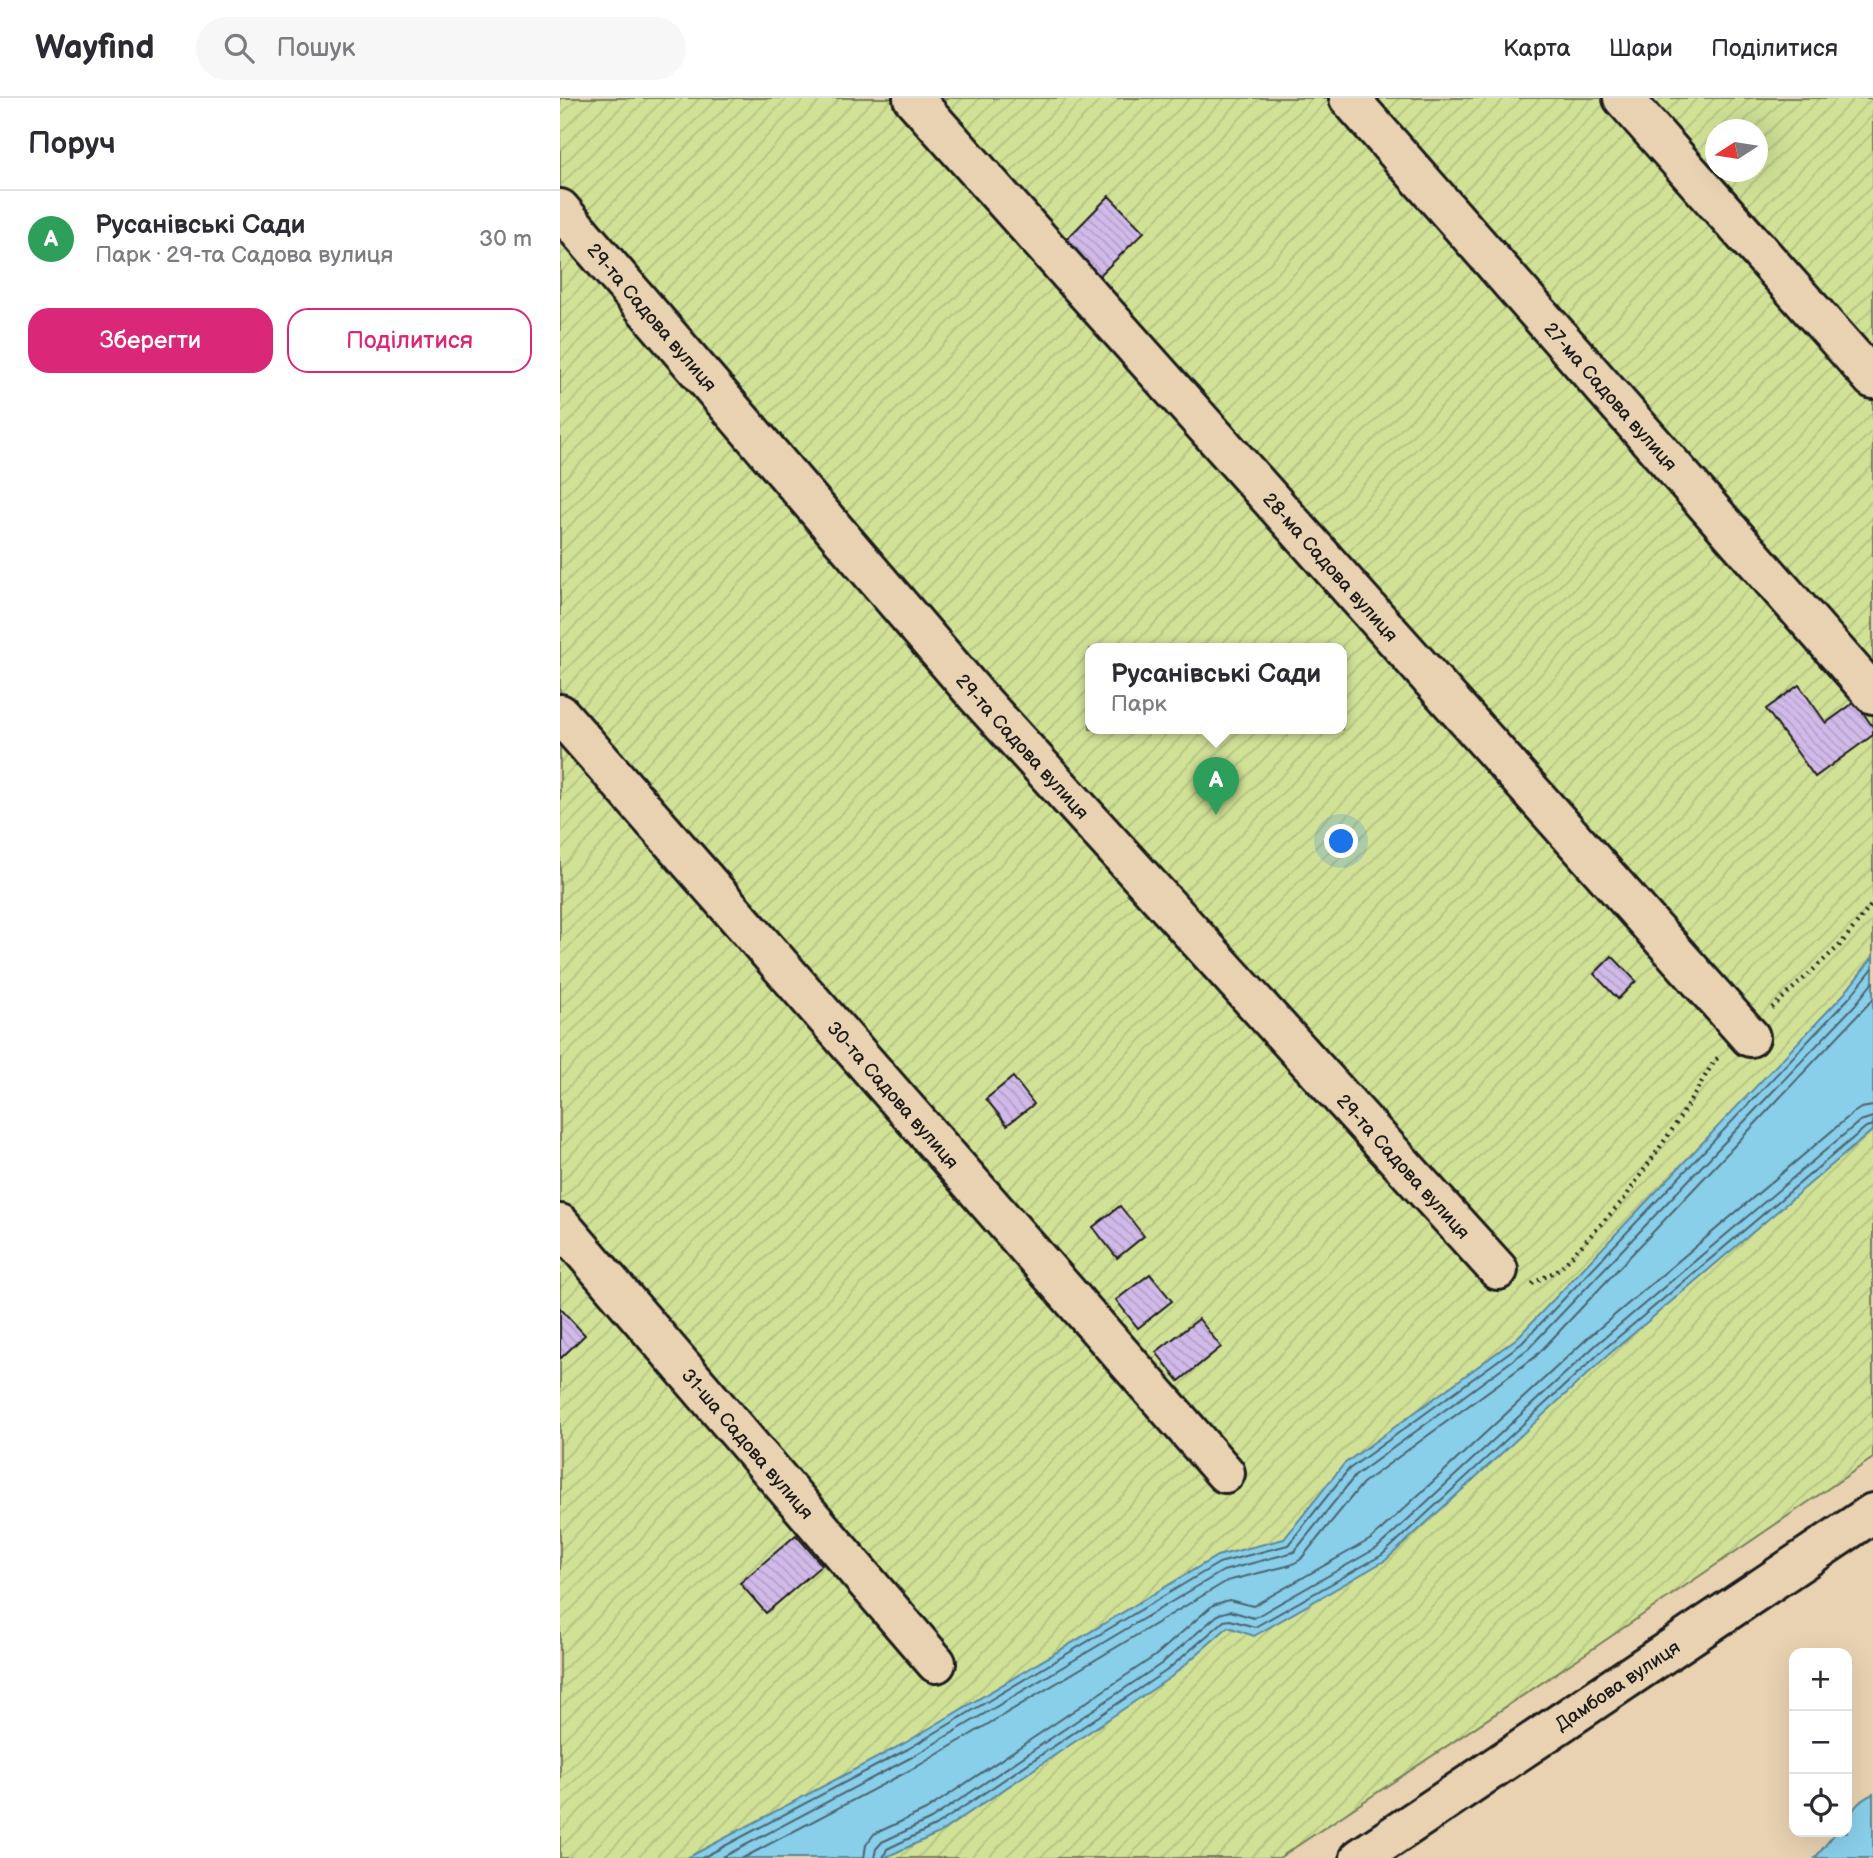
<!DOCTYPE html>
<html lang="uk">
<meta charset="utf-8">
<style>
:root{--surface:#fff;--page:#f7f7f7;--text:#2b2b33;--muted:#7c7c81;--line:#e1e1e2;--accent:#db2777}
body{margin:0;font-family:"Balsamiq Sans",sans-serif;background:var(--page);color:var(--text)}
.controls{position:absolute;right:21px;bottom:21px;display:grid;overflow:hidden;border-radius:14px;box-shadow:0 7px 28px #0002}
.controls button{width:63px;height:63px;display:grid;place-items:center;padding:0;border:0;border-bottom:2px solid var(--line);background:var(--surface);color:var(--text);font:35px sans-serif}
.compass{position:absolute;left:1145px;top:21px;width:63px;height:63px;border-radius:50%;background:var(--surface);box-shadow:0 7px 28px #0002;rotate:258deg}
.you{position:absolute;left:782px;top:744px;width:24px;height:24px;margin:-18px;border:5px solid #fff;border-radius:50%;background:#1a73e8;box-shadow:0 0 0 10px #1a73e833}
.badge{display:grid;place-items:center;width:46px;height:46px;border-radius:50%;background:var(--accent);color:#fff;font-size:23px;font-weight:700}
.pin{position:absolute;translate:-50% -58px;filter:drop-shadow(0 2px 4px #0008)}
.pin::after{content:'';position:absolute;top:37px;width:24px;height:21px;background:inherit;clip-path:polygon(0 0,100% 0,50% 100%)}
.popup{position:absolute;left:525px;top:545px;width:262px;height:91px;box-sizing:border-box;display:grid;place-content:center;border-radius:14px;background:var(--surface);filter:drop-shadow(0 2px 5px #0005);font-size:23px;white-space:nowrap;color:var(--muted)}
.popup b{font-size:26px;color:var(--text)}
.popup::after{content:'';position:absolute;left:50%;top:100%;margin-left:-14px;border:14px solid transparent;border-top-color:var(--surface)}
.list{margin:0;padding:0;list-style:none}
h2{display:flex;justify-content:space-between;align-items:center;height:91px;margin:0;padding:0 28px;font-size:30px}
h2 small{font-size:23px;font-weight:400;color:var(--muted)}
.list li{display:grid;grid-template-columns:46px 1fr auto;gap:21px;align-items:center;box-sizing:border-box;height:98px;padding:0 28px;border-top:2px solid var(--line)}
.list b{display:block;font-size:26px;white-space:nowrap}
.list p{margin:0;font-size:23px;white-space:nowrap;color:var(--muted)}
.list em{font-size:23px;font-style:normal;color:var(--muted)}
.actions{display:flex;gap:14px;padding:21px 28px}
.actions a{flex:1;padding:16px 0;border:2px solid var(--accent);border-radius:21px;text-align:center;font-size:24px;color:var(--accent)}
.actions .main{background:var(--accent);color:#fff}
.icon{flex:none;width:38px;height:38px;fill:none;stroke:currentColor;stroke-width:2;stroke-linecap:round;stroke-linejoin:round}
.map{position:relative;flex:none;width:1313px;height:1760px;overflow:hidden}
header{display:flex;align-items:center;gap:42px;box-sizing:border-box;height:98px;padding:0 35px;background:var(--surface);border-bottom:2px solid var(--line)}
header strong{font-size:33px}
nav{display:flex;gap:38px;margin-inline-start:auto;font-size:24px}
.search{width:490px;height:63px;background:var(--page);display:flex;align-items:center;gap:18px;box-sizing:border-box;padding:0 24px;border-radius:38px;color:var(--muted);font-size:26px}
main{display:flex}
aside{flex:1;background:var(--surface)}
.map>svg:first-child{display:block}
.garden{fill:url(#garden-furrows);stroke:#767f5a;stroke-width:2;fill-rule:evenodd}
.water{fill:#89cfea;stroke:#5d8798;stroke-width:2}
.lines{fill:none;stroke-linecap:round;stroke-linejoin:round}
.shore{stroke:#48646e;stroke-width:2}
.building{fill:url(#building-back-hatch);stroke:#1c1c1c;stroke-width:2}
.minor-casing{stroke:#1c1c1c;stroke-width:44}
.path{stroke:#1c1c1c;stroke-width:4.5;stroke-dasharray:2 5;stroke-linecap:butt}
.minor{stroke:#e8d2b1;stroke-width:38}
.labels{text-anchor:middle;stroke-width:5;stroke-linejoin:round;paint-order:stroke}
.street-label{font-size:19px;fill:#1c1c1c;stroke:#e8d2b1}
</style>
<header>
<strong>Wayfind</strong>
<div class="search"><svg class="icon" aria-label="search" viewBox="0 0 24 24"><circle cx="10" cy="10" r="6"/><path d="M15 15l6 6"/></svg>Пошук</div>
<nav><a>Карта</a><a>Шари</a><a>Поділитися</a></nav>
</header>
<main>
<aside>
<h2>Поруч<small></small></h2>
<ul class="list">
<li><span class="badge" style="background:#2e9e5b">A</span><div><b>Русанівські Сади</b><p>Парк · 29-та Садова вулиця</p></div><em>30 m</em></li>
</ul>
<div class="actions"><a class="main">Зберегти</a><a>Поділитися</a></div>
</aside>
<div class="map">
<svg width="1313" height="1760" viewBox="0 0 1313 1760">
<defs>
<pattern id="garden-furrows" width="10" height="10" patternUnits="userSpaceOnUse" patternTransform="scale(1.75)"><rect width="10" height="10" fill="#d1e297"/><path d="M-1 1l2-2M0 10L10 0M9 11l2-2" fill="none" stroke="#b3c182"/></pattern>
<pattern id="building-back-hatch" width="6" height="6" patternUnits="userSpaceOnUse" patternTransform="scale(1.75)"><rect width="6" height="6" fill="#d1bae9"/><path d="M-1 5l2 2M0 0l6 6M5-1l2 2" fill="none" stroke="#b39fc7"/></pattern>
</defs>
<rect width="100%" height="100%" fill="#e8d2b1"/>
<filter id="ink" filterUnits="userSpaceOnUse"><feTurbulence type="fractalNoise" baseFrequency=".0143" numOctaves="2"/><feDisplacementMap in="SourceGraphic" scale="14" xChannelSelector="R" yChannelSelector="G"/><feConvolveMatrix kernelMatrix="1 2 1 2 8 2 1 2 1" color-interpolation-filters="sRGB"/></filter>
<g filter="url(#ink)">
<path class="garden" d="M0,0H1313V1360L1028,1554L719,1760H0ZM1156,32H1198V74H1156ZM530,551H782V631H530Z"/>
<path class="water" d="M1313,859V1032L1047,1258L826,1462L694,1538L668,1529L611,1579L379,1735L324,1760H127L345,1645L657,1458L724,1441L784,1366L957,1240L1284,896Z
M1313,1696V1760H1255L1276,1734H1287C1287,1716 1297,1703 1313,1696Z"/>
<g class="lines">
<path class="shore" d="M142,1760L348,1651L659,1465L728,1447L789,1371L962,1245L1289,900L1313,870
M161,1760L352,1659L663,1473L734,1454L795,1378L968,1251L1295,907L1313,884
M183,1760L358,1668L667,1483L731,1467L740,1462L803,1385L975,1259L1313,901
M304,1760L306,1747L314,1736L366,1712L595,1558L653,1507L669,1502L693,1508L811,1441L1030,1238L1293,1015L1301,1010L1313,1008
M314,1760L316,1751L322,1744L371,1721L601,1566L659,1516L670,1513L694,1520L817,1450L1037,1246L1300,1023L1313,1019
M323,1760L327,1751L375,1728L606,1573L664,1523L670,1522L695,1529L822,1457L1043,1252L1306,1029L1313,1027"/>
</g>
<path class="building" d="M549,98L584,134L538,179L504,144Z
M1239,587L1266,625L1295,604L1313,629V637L1255,679L1206,611Z
M1052,858L1076,883L1058,901L1034,876Z
M453,979L474,1006L447,1027L426,1001Z
M560,1108L584,1138L557,1160L533,1129Z
M590,1176L612,1203L578,1230L556,1202Z
M0,1210L25,1237L1,1260L0,1259Z
M639,1221L661,1249L619,1283L596,1254Z
M236,1437L262,1467L206,1515L180,1485Z"/>
<g class="lines">
<g class="minor-casing">
<g id="minor">
<path id="s1" d="M353,0L1190,939"/>
<path id="s2" d="M789,0L1313,596"/>
<path d="M1063,0L1313,281"/>
<path id="s3" d="M0,111L416,597L938,1172"/>
<path id="s4" d="M0,616L665,1375"/>
<path id="s5" d="M0,1126L376,1565"/>
<path id="s6" d="M800,1760L1313,1415"/>
</g>
</g>
<path class="path" d="M1212,910L1280,847L1313,805
M972,1186L1001,1170L1064,1101L1114,1029L1155,962L1161,958"/>
<use href="#minor" class="minor"/>
</g>
</g>
<g class="labels">
<g class="street-label">
<text dy="7" stroke="none"><textPath href="#s3" startOffset="142">29-та Садова вулиця</textPath></text>
<text dy="7" stroke="none"><textPath href="#s2" startOffset="397">27-ма Садова вулиця</textPath></text>
<text dy="7" stroke="none"><textPath href="#s1" startOffset="628">28-ма Садова вулиця</textPath></text>
<text dy="7" stroke="none"><textPath href="#s3" startOffset="709">29-та Садова вулиця</textPath></text>
<text dy="7" stroke="none"><textPath href="#s4" startOffset="506">30-та Садова вулиця</textPath></text>
<text dy="7" stroke="none"><textPath href="#s3" startOffset="1276">29-та Садова вулиця</textPath></text>
<text dy="7" stroke="none"><textPath href="#s5" startOffset="289">31-ша Садова вулиця</textPath></text>
<text dy="7" stroke="none"><textPath href="#s6" startOffset="310">Дамбова вулиця</textPath></text>
</g>
</g>
</svg>
<div class="controls">
<button>+</button>
<button>−</button>
<button><svg class="icon" aria-label="locate" viewBox="0 0 24 24"><circle cx="12" cy="12" r="6"/><path d="M12 2v4M12 18v4M2 12h4M18 12h4"/></svg></button>
</div>
<svg class="compass" viewBox="-18 -18 36 36"><path d="M0-13l5 13h-10z" fill="#e53935"/><path d="M0 13l5-13h-10z" fill="#7c7c81"/></svg>
<div class="you"></div>
<div class="pin badge" style="left:656px;top:717px;background:#2e9e5b">A</div>
<div class="popup"><b>Русанівські Сади</b>Парк</div>
</div>
</main>
